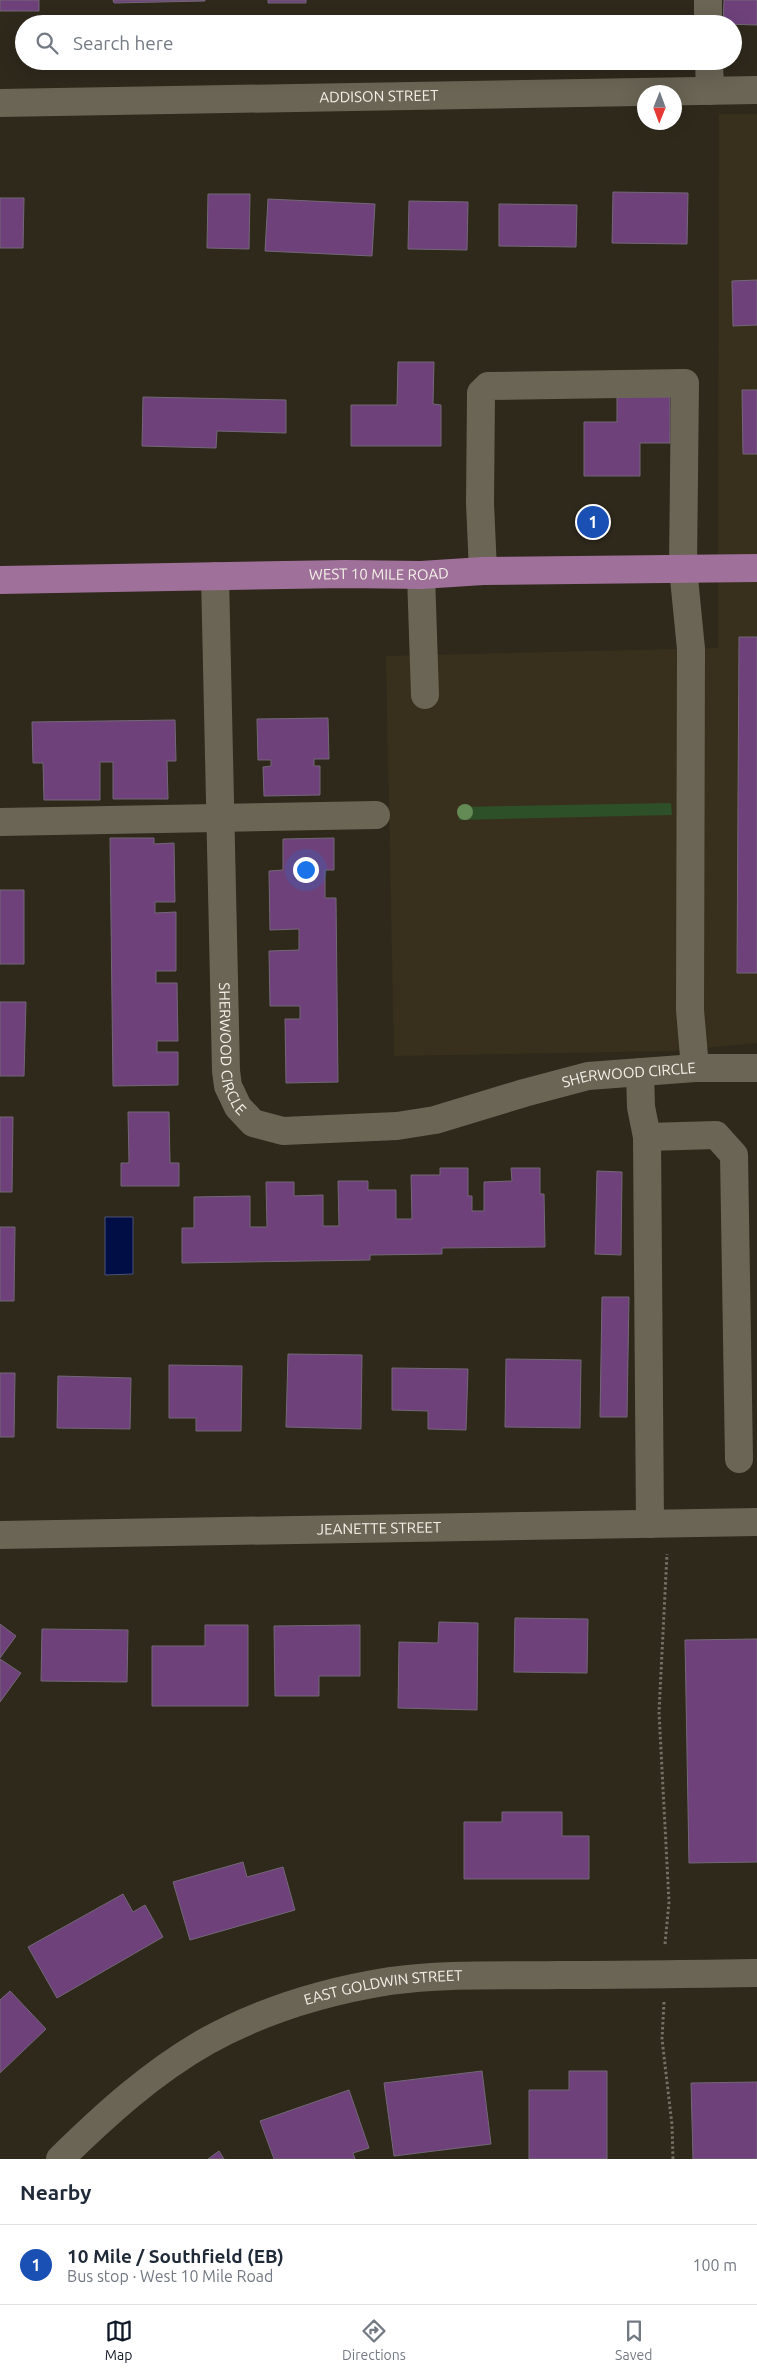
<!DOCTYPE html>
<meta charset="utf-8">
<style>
:root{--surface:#fff;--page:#f2f2f3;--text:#1f2937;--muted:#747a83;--line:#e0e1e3;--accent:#111827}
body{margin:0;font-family:Ubuntu,sans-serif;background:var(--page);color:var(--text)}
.compass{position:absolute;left:637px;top:85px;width:45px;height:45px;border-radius:50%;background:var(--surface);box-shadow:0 5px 20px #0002;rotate:181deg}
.you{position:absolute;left:305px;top:869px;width:18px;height:18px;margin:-12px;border:4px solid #fff;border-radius:50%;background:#1a73e8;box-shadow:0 0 0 8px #1a73e833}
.badge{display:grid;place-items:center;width:32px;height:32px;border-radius:50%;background:var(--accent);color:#fff;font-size:16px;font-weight:700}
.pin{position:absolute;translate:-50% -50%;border:2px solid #fff;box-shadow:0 1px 5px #0006}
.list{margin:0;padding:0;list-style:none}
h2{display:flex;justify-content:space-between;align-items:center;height:65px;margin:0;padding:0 20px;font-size:21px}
h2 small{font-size:16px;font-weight:400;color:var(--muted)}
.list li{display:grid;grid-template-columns:32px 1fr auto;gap:15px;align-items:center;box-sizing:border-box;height:80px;padding:0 20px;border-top:1px solid var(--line)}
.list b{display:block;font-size:19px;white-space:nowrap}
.list p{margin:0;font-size:16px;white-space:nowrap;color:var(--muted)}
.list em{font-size:16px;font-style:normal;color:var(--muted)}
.icon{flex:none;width:28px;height:28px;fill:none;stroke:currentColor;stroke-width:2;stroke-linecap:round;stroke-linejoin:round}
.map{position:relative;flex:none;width:757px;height:2159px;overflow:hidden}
.search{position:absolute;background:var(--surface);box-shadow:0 5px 20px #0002;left:15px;right:15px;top:15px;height:55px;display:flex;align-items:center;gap:12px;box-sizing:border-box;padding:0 18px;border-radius:28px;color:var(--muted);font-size:19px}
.sheet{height:145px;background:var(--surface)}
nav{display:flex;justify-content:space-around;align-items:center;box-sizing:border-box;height:70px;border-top:1px solid var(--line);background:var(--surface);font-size:14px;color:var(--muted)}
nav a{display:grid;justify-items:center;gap:2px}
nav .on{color:var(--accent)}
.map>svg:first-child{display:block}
.built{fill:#38301c}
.green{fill:#2e5029}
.water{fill:#010e45;stroke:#4a5276}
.building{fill:#6e417b;stroke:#736876}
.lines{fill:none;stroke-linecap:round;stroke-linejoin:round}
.path{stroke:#747064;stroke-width:3;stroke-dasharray:2.5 2.5;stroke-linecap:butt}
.minor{stroke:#6b6555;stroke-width:28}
.major{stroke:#9f7099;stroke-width:28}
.tree{fill:#648a56}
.labels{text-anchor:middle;stroke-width:4;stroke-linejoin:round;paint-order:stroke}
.street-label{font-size:15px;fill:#f3f0e7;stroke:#2e291b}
</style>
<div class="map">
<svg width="757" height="2159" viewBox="0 0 757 2159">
<rect width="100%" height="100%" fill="#2e291b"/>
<path class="built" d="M719,114H757V1043L673,1051L394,1056L386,656L718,648Z"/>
<path class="green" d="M671,803L672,815L459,820V807Z"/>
<path class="water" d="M105,1217H133V1274L105,1275Z"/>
<path class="building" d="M0,0H39V11H0Z
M113,0H205V1L114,3Z
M268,0H306V3H268Z
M724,0H757V25L723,24Z
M613,192L688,193L687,244L612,243Z
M208,194H250L249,249L207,248Z
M0,198H24L23,248H0Z
M268,199L375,204L372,256L265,251Z
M409,201L468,202L467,250L408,249Z
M499,204L577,205L576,247L499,246Z
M757,280V325L733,326L732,281Z
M398,362H434L433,404L441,405V446H351V405H397Z
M742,390H757V454H743Z
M143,397L286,400V433L217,431L216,448L142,446Z
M617,397H670V443H640V476H584V422H617Z
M739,637H757V973H737Z
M328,718L329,759H314V766H320V795L264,796L263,767L271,766V760H258L257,719Z
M175,720L176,761H167L168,799H113V762H100V800H44L43,763H33L32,722Z
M110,838H154V844L174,843L175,902H155V913L176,912V971H156V983H177L178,1041H157V1052H178V1085L113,1086Z
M334,838V870H325V898H336L338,1082L286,1083L285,1019H300V1006H270L269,951L299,950V929L270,930L269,871L283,870V839Z
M0,890H24V964H0Z
M0,1002H26L24,1076H0Z
M128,1112H169L170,1163H179V1186H121V1163H129Z
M0,1117H13L12,1192H0Z
M440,1168H468V1196H472V1211H484V1182L512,1181L511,1168H540V1194H544L545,1247L442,1248V1254L370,1255V1260L182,1263V1228H194V1197L250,1196V1227H267L266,1182H294V1196L323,1195V1226H339L338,1181H368V1190H396V1219H412L411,1175H440Z
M597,1171L622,1172L621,1255L595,1254Z
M0,1227H15L14,1301H0Z
M602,1297H629L627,1417H600Z
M288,1354L362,1355L361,1429L286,1427Z
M506,1359L581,1360L580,1428L505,1427Z
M169,1365L242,1366L241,1431H196V1418H169Z
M392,1368L468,1369L466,1430L428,1429V1411L392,1410Z
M0,1373H15L14,1437H0Z
M58,1376L131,1378L130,1429L57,1428Z
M515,1618L588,1619L587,1673L514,1672Z
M439,1622L478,1623L477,1710L398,1708L399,1642L438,1643Z
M0,1624L16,1636L0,1658Z
M205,1625H248V1706H152V1646H205Z
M360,1625V1676H319V1696H275L274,1626Z
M42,1629L128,1630L127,1682L41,1681Z
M757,1639V1862L689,1863L685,1640Z
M0,1659L21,1673L0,1702Z
M502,1812H562V1836H589V1879H464V1822H502Z
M243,1862L247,1877L283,1867L295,1910L190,1940L173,1882Z
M123,1894L133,1912L145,1905L163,1937L57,1998L28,1947Z
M10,1991L46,2029L0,2073V2000Z
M482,2071L491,2144L394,2156L384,2083Z
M569,2071H607V2159H529V2090H569Z
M757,2082V2159H693L691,2083Z
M349,2090L369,2148L353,2153L355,2159H274L260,2121Z
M219,2151L224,2159H208Z"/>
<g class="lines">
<path class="path" d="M665,1944L669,1902L659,1712L667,1554
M664,2002L662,2039L672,2125L673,2159"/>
<g class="minor">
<path d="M708,0V24"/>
<path d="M709,61L710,91"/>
<path id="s1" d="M0,103L757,90"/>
<path d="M483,571L480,503L481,393L488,386L685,383L683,568L691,649L690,1010L695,1068"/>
<path d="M421,575L425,695"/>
<path id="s2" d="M215,576L226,1071L228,1086L238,1107L253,1123L283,1131L397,1126L435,1120L524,1093L588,1076L695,1068H757"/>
<path d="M0,822L376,815"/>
<path d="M640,1072L641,1107L647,1137L650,1524"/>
<path d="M647,1137L716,1135L734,1155L739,1459"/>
<path id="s3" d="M0,1535L757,1522"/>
<path id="s4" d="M60,2159C105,2115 152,2072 207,2041C263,2010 327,1991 390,1981C446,1973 504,1976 560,1975C626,1975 691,1974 757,1973"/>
</g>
<path class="major" id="s5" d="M0,580L346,574L421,575L483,571L757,568"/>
</g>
<circle class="tree" cx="465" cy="812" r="8"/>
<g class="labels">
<g class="street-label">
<text dy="5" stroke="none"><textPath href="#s1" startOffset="379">ADDISON STREET</textPath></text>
<text dy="5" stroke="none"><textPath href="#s5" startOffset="379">WEST 10 MILE ROAD</textPath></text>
<text dy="5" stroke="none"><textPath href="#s2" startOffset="474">SHERWOOD CIRCLE</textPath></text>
<text dy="5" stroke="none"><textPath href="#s2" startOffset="939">SHERWOOD CIRCLE</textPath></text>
<text dy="5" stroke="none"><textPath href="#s3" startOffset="379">JEANETTE STREET</textPath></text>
<text dy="5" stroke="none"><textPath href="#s4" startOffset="375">EAST GOLDWIN STREET</textPath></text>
</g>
</g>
</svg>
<svg class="compass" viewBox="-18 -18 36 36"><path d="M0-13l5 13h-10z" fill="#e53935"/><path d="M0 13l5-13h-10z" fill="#747a83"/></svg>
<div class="you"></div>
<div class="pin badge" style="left:593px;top:522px;background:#1a4fb4">1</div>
<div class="search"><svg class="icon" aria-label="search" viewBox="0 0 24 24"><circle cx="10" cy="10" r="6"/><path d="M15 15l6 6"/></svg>Search here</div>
</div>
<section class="sheet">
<h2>Nearby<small></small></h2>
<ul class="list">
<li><span class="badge" style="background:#1a4fb4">1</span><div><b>10 Mile / Southfield (EB)</b><p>Bus stop · West 10 Mile Road</p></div><em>100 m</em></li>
</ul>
</section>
<nav>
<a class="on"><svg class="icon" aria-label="map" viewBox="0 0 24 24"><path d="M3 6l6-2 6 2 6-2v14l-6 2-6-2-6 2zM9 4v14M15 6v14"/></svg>Map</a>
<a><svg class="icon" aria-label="directions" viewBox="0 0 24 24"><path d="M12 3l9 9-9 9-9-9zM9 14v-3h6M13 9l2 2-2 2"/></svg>Directions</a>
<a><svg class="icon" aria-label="saved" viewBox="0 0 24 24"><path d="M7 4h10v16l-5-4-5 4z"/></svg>Saved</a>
</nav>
